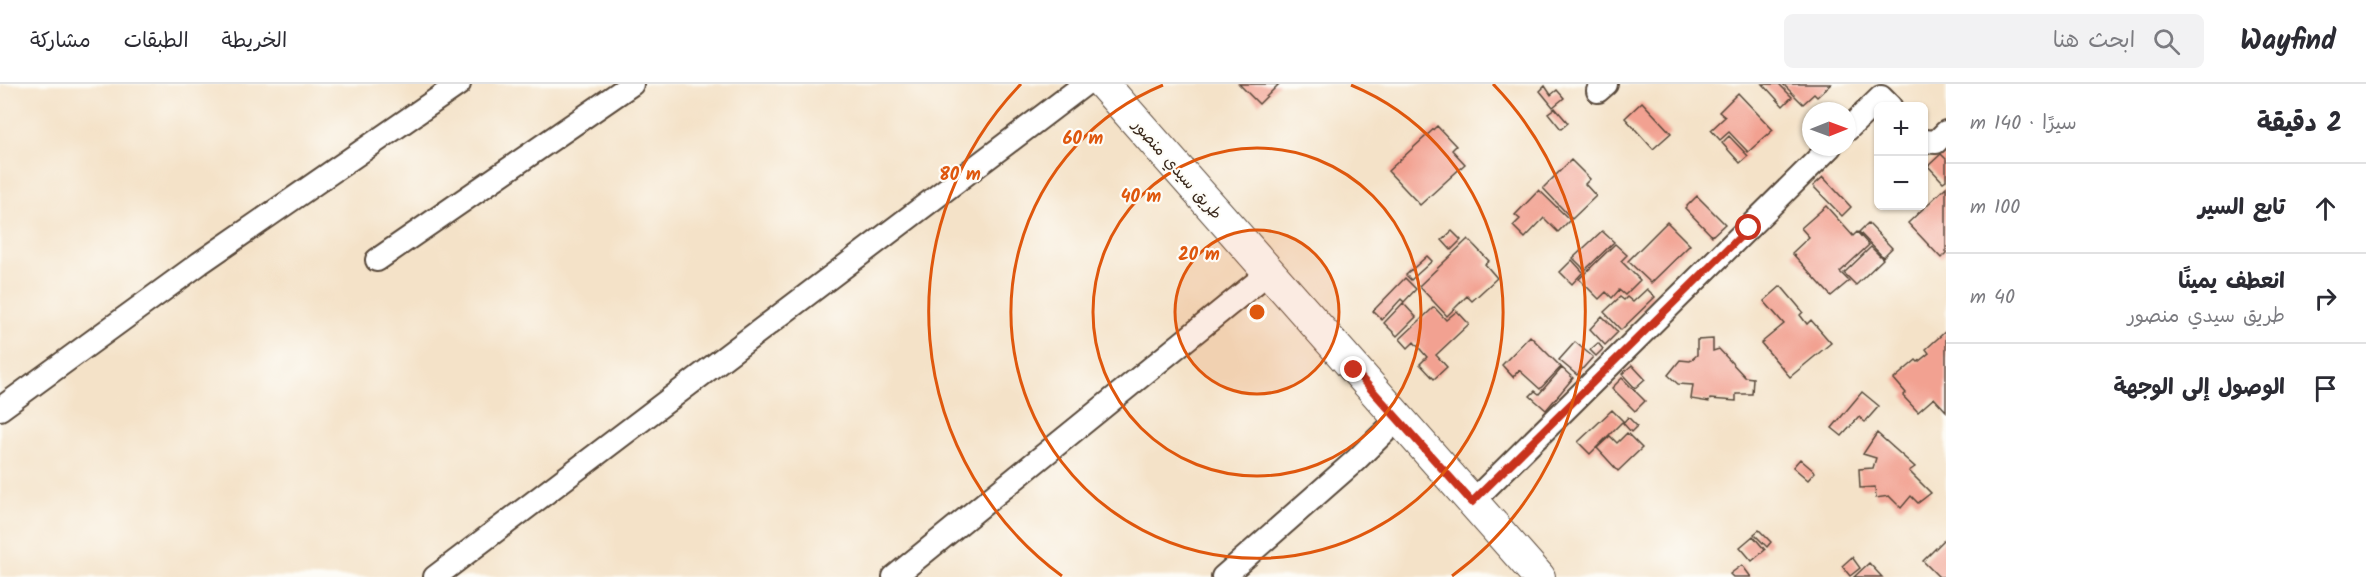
<!DOCTYPE html>
<html lang="ar">
<meta charset="utf-8">
<style>
:root{--surface:#fff;--page:#f2f2f3;--text:#2b2b33;--muted:#7c7c81;--line:#e1e1e2}
body{margin:0;font-family:Kalam,"Playpen Sans Arabic",sans-serif;background:var(--page);color:var(--text);direction:rtl}
.controls{position:absolute;right:18px;top:18px;display:grid;overflow:hidden;border-radius:9px;box-shadow:0 2px 4px #0004}
.controls button{width:54px;height:54px;display:grid;place-items:center;padding:0;border:0;border-bottom:2px solid var(--line);background:var(--surface);color:var(--text);font:30px sans-serif}
.compass{position:absolute;left:1802px;top:18px;width:54px;height:54px;border-radius:50%;background:var(--surface);box-shadow:0 2px 4px #0004;rotate:89deg}
.stop{position:absolute;width:18px;height:18px;margin:-14px;border:4px solid #c8321e;border-radius:50%;background:#fff}
.stop.end{background:#c8321e;border-color:#fff;box-shadow:0 2px 6px #0008}
.list{margin:0;padding:0;list-style:none}
h2{display:flex;justify-content:space-between;align-items:center;height:78px;margin:0;padding:0 24px;font-size:26px}
h2 small{font-size:20px;font-weight:400;color:var(--muted)}
.list li{display:grid;grid-template-columns:39px 1fr auto;gap:18px;align-items:center;box-sizing:border-box;height:90px;padding:0 24px;border-top:2px solid var(--line)}
.list b{display:block;font-size:22px;white-space:nowrap}
.list p{margin:0;font-size:20px;white-space:nowrap;color:var(--muted)}
.list em{font-size:20px;font-style:normal;color:var(--muted)}
.icon{flex:none;width:33px;height:33px;fill:none;stroke:currentColor;stroke-width:2;stroke-linecap:round;stroke-linejoin:round}
.map{position:relative;flex:none;width:1946px;height:493px;overflow:hidden;direction:ltr}
header{display:flex;align-items:center;gap:36px;box-sizing:border-box;height:84px;padding:0 30px;background:var(--surface);border-bottom:2px solid var(--line)}
header strong{font-size:28px}
nav{display:flex;gap:33px;margin-inline-start:auto;font-size:21px}
.search{width:420px;height:54px;background:var(--page);display:flex;align-items:center;gap:15px;box-sizing:border-box;padding:0 21px;border-radius:9px;color:var(--muted);font-size:22px}
main{display:flex}
aside{flex:1;background:var(--surface)}
.map>svg:first-child{display:block}
.building{fill:#f2a191}
.lines{fill:none;stroke-linecap:round;stroke-linejoin:round}
.street-casing{stroke:#574638;stroke-width:26}
.secondary-casing{stroke:#574638;stroke-width:34}
.street{stroke:#fff;stroke-width:22}
.secondary{stroke:#fff;stroke-width:32}
.route{stroke:#c8321e;stroke-width:8}
.ring{fill:none;stroke:#df570d;stroke-width:3}
.labels{text-anchor:middle;stroke-width:4.5;stroke-linejoin:round;paint-order:stroke}
.street-label{font-size:16px;fill:#3b2a1e;stroke:#fdfcf7}
.centre{fill:#df570d;stroke:#fdfcf7;stroke-width:3}
.ring-label{font-size:18px;text-anchor:middle;font-weight:bold;fill:#df570d;stroke:#fdfcf7;stroke-width:4.5;stroke-linejoin:round;paint-order:stroke}
</style>
<header>
<strong>Wayfind</strong>
<div class="search"><svg class="icon" aria-label="search" viewBox="0 0 24 24"><circle cx="10" cy="10" r="6"/><path d="M15 15l6 6"/></svg>ابحث هنا</div>
<nav><a>الخريطة</a><a>الطبقات</a><a>مشاركة</a></nav>
</header>
<main>
<aside>
<h2>2 دقيقة<small>سيرًا · 140 m</small></h2>
<ul class="list">
<li><svg class="icon" aria-label="ahead" viewBox="0 0 24 24"><path d="M12 20V5M6 11l6-6 6 6"/></svg><div><b>تابع السير</b></div><em>100 m</em></li>
<li><svg class="icon" aria-label="right" viewBox="0 0 24 24"><path d="M7 20v-9h11M14 6l5 5-5 5"/></svg><div><b>انعطف يمينًا</b><p>طريق سيدي منصور</p></div><em>40 m</em></li>
<li><svg class="icon" aria-label="arrive" viewBox="0 0 24 24"><path d="M6 21V4h12l-3 4 3 4H6"/></svg><div><b>الوصول إلى الوجهة</b></div></li>
</ul>
</aside>
<div class="map">
<svg width="1946" height="493" viewBox="0 0 1946 493">
<rect width="100%" height="100%" fill="#fdfcf7"/>
<filter id="ink" filterUnits="userSpaceOnUse"><feTurbulence type="fractalNoise" baseFrequency=".0167" numOctaves="2"/><feDisplacementMap in="SourceGraphic" scale="12" xChannelSelector="R" yChannelSelector="G"/><feConvolveMatrix kernelMatrix="1 2 1 2 8 2 1 2 1" color-interpolation-filters="sRGB"/></filter>
<filter id="wash" filterUnits="userSpaceOnUse"><feTurbulence type="fractalNoise" baseFrequency=".008" numOctaves="4" result="noise"/><feDisplacementMap in="SourceGraphic" scale="24" xChannelSelector="R" yChannelSelector="G"/><feGaussianBlur stdDeviation="1.35" result="paint"/><feColorMatrix in="noise" values="0 0 0 0 0 0 0 0 0 0 0 0 0 0 0 0 0 1.4 0 .05"/><feComposite in="paint" operator="in"/></filter>
<g filter="url(#wash)">
<rect width="100%" height="100%" fill="#f4e2c8"/>
<g id="blocks">
<path class="building" d="M1239,0H1279L1259,20Z
M1763,0H1779L1792,13L1783,22Z
M1783,0H1831L1817,13L1814,10L1803,20Z
M1545,2L1551,11L1557,6L1564,14L1553,23L1540,7Z
M1738,9L1773,46L1748,68L1729,48L1720,56L1711,46L1725,33L1719,28Z
M1642,18L1671,49L1653,65L1625,34Z
M1555,24L1568,39L1561,45L1548,29Z
M1437,42L1456,62L1452,66L1465,80L1420,121L1388,87Z
M1729,52L1748,72L1740,79L1722,59Z
M1941,70L1946,75V96L1943,98L1928,82Z
M1571,76L1590,95L1585,100L1596,112L1572,135L1543,104Z
M1823,93L1851,123L1842,132L1813,102Z
M1946,103V169L1941,174L1908,139Z
M1539,106L1570,136L1558,148L1544,134L1525,154L1513,142L1520,135L1515,131Z
M1697,112L1725,140L1712,152L1685,124Z
M1826,122L1853,152L1857,148L1869,161L1840,188L1849,197L1831,212L1792,169L1809,153L1801,144Z
M1667,138L1690,161L1651,199L1628,177Z
M1868,139L1892,164L1883,173L1859,148Z
M1452,147L1461,156L1451,166L1442,156Z
M1602,147L1614,158L1585,186L1573,174Z
M1468,155L1489,177L1485,180L1497,194L1472,217L1467,212L1447,232L1419,202Z
M1615,160L1627,171L1621,177L1640,196L1625,211L1619,206L1612,214L1606,208L1599,215L1579,195Z
M1871,163L1883,175L1856,201L1844,189Z
M1427,172L1432,177L1411,196L1406,191Z
M1572,176L1583,188L1572,200L1560,188Z
M1405,194L1416,205L1404,218L1401,215L1382,236L1373,227Z
M1781,202L1803,228L1800,231L1807,240L1811,236L1831,259L1790,293L1761,259L1784,240L1764,217Z
M1647,205L1655,213L1621,246L1604,228L1620,213L1624,216L1627,213L1633,218Z
M1403,219L1416,233L1397,252L1384,239Z
M1434,223L1446,236L1457,227L1469,240L1436,271L1447,283L1434,295L1420,280L1427,273L1414,258L1408,264L1400,255Z
M1602,232L1618,248L1605,261L1590,245Z
M1946,247V327L1934,314L1918,328L1903,312L1906,309L1894,295L1916,276L1918,278L1929,269L1926,265Z
M1530,252L1561,283L1540,305L1519,286L1513,293L1502,281Z
M1713,255V267L1719,265L1745,293L1753,294L1752,310H1736V317L1710,315L1709,318L1691,315L1693,301L1678,300L1668,291L1680,276L1690,277L1697,271V256Z
M1575,258L1593,273L1577,291L1559,276Z
M1598,259L1603,265L1596,272L1590,266Z
M1632,281L1645,295L1635,304L1622,290Z
M1562,284L1573,294L1546,326L1530,312L1535,307L1539,310Z
M1622,294L1645,317L1635,327L1612,304Z
M1862,308L1879,322L1865,338L1859,333L1842,352L1832,344Z
M1612,326L1623,337L1590,370L1578,358Z
M1628,333L1637,342L1631,348L1623,339Z
M1627,349L1642,364L1618,387L1597,364L1610,352L1617,359Z
M1877,349L1915,383L1909,387L1931,409L1918,419L1911,412L1901,424L1889,412L1876,414L1875,403L1860,404L1859,385L1873,384L1876,374L1863,370Z
M1800,375L1815,388L1808,396L1793,383Z
M1759,446L1771,458L1767,463L1754,450Z
M1753,452L1765,466L1752,477L1740,463Z
M1946,454V493H1939L1923,477Z
M1852,473L1860,484L1850,492L1842,482Z
M1869,479L1882,493H1854Z
M1742,481L1751,493H1733L1730,490Z"/>
</g>
</g>
<g filter="url(#ink)">
<use href="#blocks" fill-opacity="0" stroke="#574638" stroke-width="1.5"/>
<g class="lines">
<g class="street-casing">
<path id="street" d="M1598,7L1606,0
M1847,46L1881,13L1890,22
M1924,57L1936,58L1946,48
M377,176L632,0
M0,325L200,179L459,0
M1472,418L1830,63
M435,493L1085,0
M894,493L1268,189
M1223,493L1356,376L1398,335"/>
</g>
<g class="secondary-casing">
<path id="secondary" d="M1103,0L1539,493"/>
</g>
<use href="#street" class="street"/>
<use href="#secondary" class="secondary"/>
</g>
</g>
<g class="lines" filter="url(#ink)">
<path class="route" d="M1354,286L1472,418L1749,144"/>
</g>
<circle cx="1257" cy="228" r="82" fill="#df570d" fill-opacity=".12"/>
<g class="ring">
<circle cx="1257" cy="228" r="82"/>
<circle cx="1257" cy="228" r="164"/>
<path d="M1351 1A246 246 0 1 1 1163 1"/>
<path d="M1062 492A328 328 0 0 1 1021 0M1493 0A328 328 0 0 1 1452 492"/>
</g>
<g class="labels">
<g class="street-label">
<text transform="translate(1178 85) rotate(49)" y="6">طريق سيدي منصور</text>
</g>
</g>
<circle cx="1257" cy="228" r="9" class="centre"/>
<g class="ring-label">
<text x="1083" y="60">60 m</text>
<text x="960" y="96">80 m</text>
<text x="1141" y="118">40 m</text>
<text x="1199" y="176">20 m</text>
</g>
</svg>
<div class="controls">
<button>+</button>
<button>−</button>
</div>
<svg class="compass" viewBox="-18 -18 36 36"><path d="M0-13l5 13h-10z" fill="#e53935"/><path d="M0 13l5-13h-10z" fill="#7c7c81"/></svg>
<div class="stop" style="left:1749px;top:144px"></div>
<div class="stop end" style="left:1354px;top:286px"></div>
</div>
</main>
